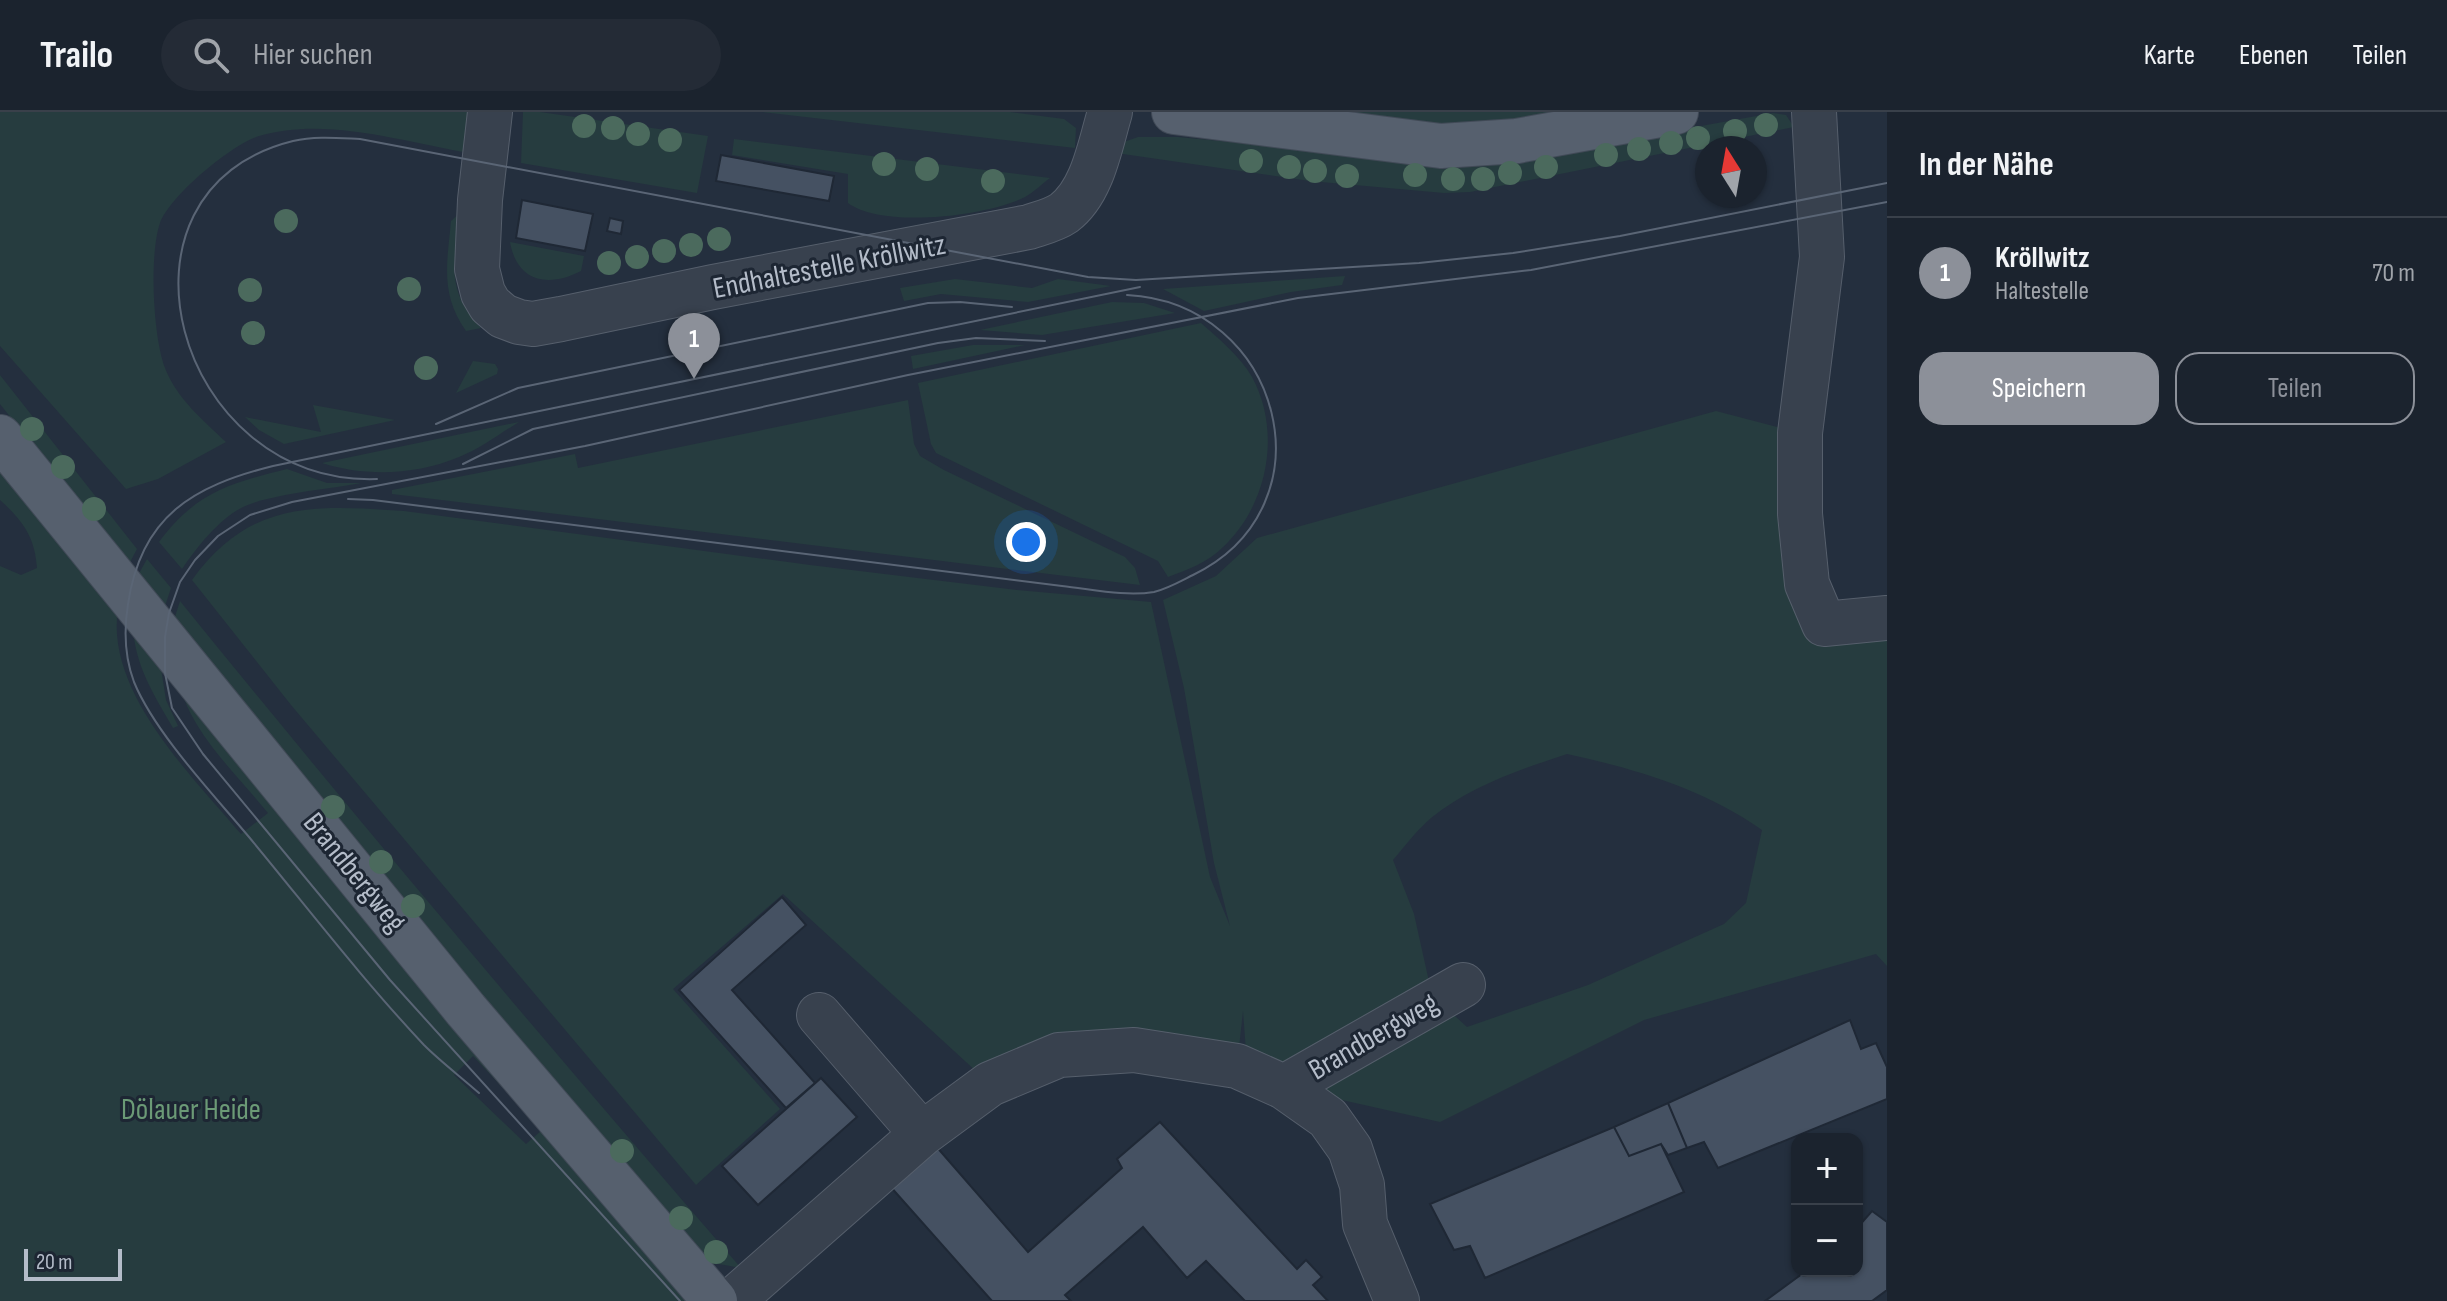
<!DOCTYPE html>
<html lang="de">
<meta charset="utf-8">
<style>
:root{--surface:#1b232e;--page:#242b36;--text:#f1f3f6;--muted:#a0a4aa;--line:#39404a;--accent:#8c9099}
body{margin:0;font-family:"Sofia Sans Condensed",sans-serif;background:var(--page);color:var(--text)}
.controls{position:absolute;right:24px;bottom:24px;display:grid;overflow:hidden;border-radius:16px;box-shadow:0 2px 6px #0004}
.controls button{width:72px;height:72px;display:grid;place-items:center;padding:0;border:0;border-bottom:2px solid var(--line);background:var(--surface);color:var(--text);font:40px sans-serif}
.compass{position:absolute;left:1695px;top:24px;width:72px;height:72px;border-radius:50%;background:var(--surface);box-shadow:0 2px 6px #0004;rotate:349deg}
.scale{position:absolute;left:24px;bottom:20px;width:98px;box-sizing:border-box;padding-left:8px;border:4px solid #b4bcc9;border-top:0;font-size:22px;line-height:28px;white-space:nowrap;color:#b4bcc9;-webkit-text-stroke:6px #1d2633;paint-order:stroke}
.you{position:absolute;left:1026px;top:430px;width:28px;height:28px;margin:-20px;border:6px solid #fff;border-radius:50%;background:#1a73e8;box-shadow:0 0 0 12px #1a73e833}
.badge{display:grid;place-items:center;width:52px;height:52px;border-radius:50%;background:var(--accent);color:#fff;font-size:26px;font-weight:700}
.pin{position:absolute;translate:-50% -66px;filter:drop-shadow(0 2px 4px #0008)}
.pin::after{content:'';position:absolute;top:42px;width:28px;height:24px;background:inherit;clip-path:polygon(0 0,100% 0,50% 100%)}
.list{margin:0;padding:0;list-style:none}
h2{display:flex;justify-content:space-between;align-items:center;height:104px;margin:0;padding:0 32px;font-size:34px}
h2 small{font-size:26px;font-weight:400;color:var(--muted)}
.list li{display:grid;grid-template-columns:52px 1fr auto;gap:24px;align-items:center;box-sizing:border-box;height:112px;padding:0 32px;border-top:2px solid var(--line)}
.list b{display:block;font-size:30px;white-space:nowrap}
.list p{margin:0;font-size:26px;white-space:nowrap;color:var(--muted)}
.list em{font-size:26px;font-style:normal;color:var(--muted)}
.actions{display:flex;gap:16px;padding:24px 32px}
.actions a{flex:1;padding:18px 0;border:2px solid var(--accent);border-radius:24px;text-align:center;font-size:28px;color:var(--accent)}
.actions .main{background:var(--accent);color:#fff}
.icon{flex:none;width:44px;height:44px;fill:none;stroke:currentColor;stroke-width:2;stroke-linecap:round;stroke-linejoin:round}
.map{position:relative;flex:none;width:1887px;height:1189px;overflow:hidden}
header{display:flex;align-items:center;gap:48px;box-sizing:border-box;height:112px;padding:0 40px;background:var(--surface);border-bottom:2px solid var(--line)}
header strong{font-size:38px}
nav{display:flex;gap:44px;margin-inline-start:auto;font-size:28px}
.search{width:560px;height:72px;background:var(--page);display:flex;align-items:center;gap:20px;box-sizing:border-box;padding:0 28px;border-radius:44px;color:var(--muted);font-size:30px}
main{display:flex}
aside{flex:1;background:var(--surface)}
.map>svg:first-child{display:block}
.green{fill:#263c3f;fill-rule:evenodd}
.building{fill:#455162;stroke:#1f2835;stroke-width:2}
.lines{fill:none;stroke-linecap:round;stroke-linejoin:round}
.minor-casing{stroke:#565f6c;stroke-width:46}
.major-casing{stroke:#414a57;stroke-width:46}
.minor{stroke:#38414e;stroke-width:44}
.major{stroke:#56606e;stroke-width:44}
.tram{stroke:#5a6575;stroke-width:2}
.tree{fill:#4b6a5d}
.labels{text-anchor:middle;stroke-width:6;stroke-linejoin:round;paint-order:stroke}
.street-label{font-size:30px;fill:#b4bcc9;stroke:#1d2633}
.park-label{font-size:30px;fill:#6b9a76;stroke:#1d2633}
</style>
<header>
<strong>Trailo</strong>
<div class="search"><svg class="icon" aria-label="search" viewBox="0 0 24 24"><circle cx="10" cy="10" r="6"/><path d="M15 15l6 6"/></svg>Hier suchen</div>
<nav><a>Karte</a><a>Ebenen</a><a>Teilen</a></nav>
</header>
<main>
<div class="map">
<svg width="1887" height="1189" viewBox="0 0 1887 1189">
<rect width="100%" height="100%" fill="#242f3e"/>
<path class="green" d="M0,0H475L470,41C403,30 326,4 259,24C231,33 171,83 160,111C149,143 153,224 165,256C177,287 203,308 226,330L158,367L126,377L0,234Z
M523,0H540L708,24L697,81L521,51Z
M762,0H1010L1064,7L1076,16L1075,36Z
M1174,0H1676L1517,29Z
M1773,1L1786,3L1794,15L1470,80L1444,81L1310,69L1116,41L1121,31L1138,25H1178L1416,48L1529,45Z
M734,27L1050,66C1042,72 1034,80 1025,85C987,104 883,117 848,91V62L732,43Z
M462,99C455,149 443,175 481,216L466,219C440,182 447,152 451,109Z
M510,130L584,144L581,159C548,176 517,170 510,130Z
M1345,164L1342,173L1291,180L1204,199L1163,177Z
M955,167L1032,176L1058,167L1111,174L1028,190L941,182L904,189L900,176Z
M1112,190L1144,191L1175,201L1042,223L980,218Z
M1201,211C1219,227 1240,244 1252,265C1282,320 1268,394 1222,436C1208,450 1187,458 1168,465L1158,449L936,341L931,332L918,271Z
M973,233H1025L913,257L911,244Z
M473,249L495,252L498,257L497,262L456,281Z
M0,263L137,437L128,454L0,292Z
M908,288L914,332L920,344L944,358L1125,445L1135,456L1140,473L392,382V378L575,342L578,356Z
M313,293L395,308L284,332L259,318L245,305L321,320Z
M1716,299L1800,321L1824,512L1887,506V854L1876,842L1644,908L1440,1010L1284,975L1247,953L1243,899L1237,954L1134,938L990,972L783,782L673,877L780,997L696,1073L291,593L192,468C250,388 314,393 404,399L810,453L1017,478L1151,490L1210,765L1230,814L1214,751L1184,576L1163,488L1216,464L1257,426ZM1567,642C1636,657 1704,677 1762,718L1746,791L1724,812L1588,873L1467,915L1432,883L1414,802L1393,748C1405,734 1417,718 1431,706C1471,674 1519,658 1567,642Z
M519,310C499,322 480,337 459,345C416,363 366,365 322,351Z
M0,354L118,497C105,579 191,663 241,722L268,701C238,664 190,619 180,573L518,992L473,944L454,963L526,1032L542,1018L695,1189H0V454L21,463L37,456C35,425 23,409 0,388Z
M287,357L327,371H361C330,377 270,382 243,395C219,407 197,435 182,457L159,430C195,381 230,371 287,357Z
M147,447L171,476L164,497L137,465Z
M180,489C363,715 551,937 741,1156L708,1150L659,1100L173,511Z
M133,515L160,550L166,588L178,614L173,616C154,583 135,554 133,515Z"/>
<path class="building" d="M721,43L834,64L829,89L716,69Z
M522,88L593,102L585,139L516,126Z
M610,106L623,109L621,122L607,119Z
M782,785L806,813L732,878L815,971L786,996L679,878Z
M1850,908L1861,937L1876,931L1887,955V987L1718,1056L1704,1030L1687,1036L1668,991Z
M821,966L857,1005L758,1093L722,1054Z
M1668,991L1687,1036L1668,1043L1661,1032L1629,1044L1614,1015Z
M1160,1010L1297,1157L1306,1148L1322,1165L1313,1173L1328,1189H1245L1206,1149L1187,1166L1143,1115L1065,1183L1071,1189H992L889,1073L935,1033L1028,1140L1122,1056L1117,1047Z
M1614,1015L1629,1044L1661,1032L1684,1080L1485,1166L1470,1134L1454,1138L1430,1092Z
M1872,1099L1887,1110V1178L1872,1189H1765L1806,1159H1857V1116Z"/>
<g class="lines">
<g class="minor-casing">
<path id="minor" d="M490,0L480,88L477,157L483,181L490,193L503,204L519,210L533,212L561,207L713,175L1029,115C1041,111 1054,108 1064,101C1093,79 1100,33 1110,0
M1814,0L1822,145L1800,321V402L1807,472L1824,512L1887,506
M819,903L922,1022
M1284,975L1463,873
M732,1189L922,1022L990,972L1059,943L1134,938L1237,954L1284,975L1328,1006L1350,1037L1362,1073L1365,1112L1397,1189"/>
</g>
<g class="major-casing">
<path id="major" d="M1174,0L1441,34L1517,29L1676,0
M0,325L466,898L715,1189"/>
</g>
<use href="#minor" class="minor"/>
<use href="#major" class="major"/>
<path class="tram" d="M436,312L518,276L928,191L960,190L1012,195
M463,352L533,317L938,231L976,226L1045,229
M377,367C175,374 94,78 293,29C315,24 337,26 360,27L1088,165L1136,168L1419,151L1513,141L1620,124L1887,71
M348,387L373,388L1062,474C1091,477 1125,485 1154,480C1167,477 1181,469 1193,463C1335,394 1282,191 1127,183
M479,981C461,965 441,950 424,933C362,867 307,795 249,725C213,682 155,621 134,570C125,546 124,517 128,492C141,404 193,374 273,354L1140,175
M680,1189L390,868L203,642L172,596L165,561V525L169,501L180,470L195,448L218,424L250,403L292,390L585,334L908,263L1298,186L1531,158L1887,90"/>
</g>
<g class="tree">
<circle cx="1766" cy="13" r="12"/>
<circle cx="584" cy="14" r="12"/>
<circle cx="613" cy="16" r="12"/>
<circle cx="1735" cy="19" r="12"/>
<circle cx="638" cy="22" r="12"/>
<circle cx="1698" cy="26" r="12"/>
<circle cx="670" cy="28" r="12"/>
<circle cx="1671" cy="31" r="12"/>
<circle cx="1639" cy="37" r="12"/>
<circle cx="1606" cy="43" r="12"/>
<circle cx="1251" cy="49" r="12"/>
<circle cx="884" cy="52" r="12"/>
<circle cx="1289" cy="55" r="12"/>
<circle cx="1546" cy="55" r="12"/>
<circle cx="927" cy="57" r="12"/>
<circle cx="1315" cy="59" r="12"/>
<circle cx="1510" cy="61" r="12"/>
<circle cx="1415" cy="63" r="12"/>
<circle cx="1347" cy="64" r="12"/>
<circle cx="1453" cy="67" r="12"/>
<circle cx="1483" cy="67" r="12"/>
<circle cx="993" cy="69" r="12"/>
<circle cx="286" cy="109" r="12"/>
<circle cx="719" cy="127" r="12"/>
<circle cx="691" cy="133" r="12"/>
<circle cx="664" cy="139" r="12"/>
<circle cx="637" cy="145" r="12"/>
<circle cx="609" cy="151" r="12"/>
<circle cx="409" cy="177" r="12"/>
<circle cx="250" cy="178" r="12"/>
<circle cx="253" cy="221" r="12"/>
<circle cx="426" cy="256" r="12"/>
<circle cx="32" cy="317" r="12"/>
<circle cx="63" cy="355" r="12"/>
<circle cx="94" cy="397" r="12"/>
<circle cx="333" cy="695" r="12"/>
<circle cx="381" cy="750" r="12"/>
<circle cx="413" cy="794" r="12"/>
<circle cx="622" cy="1039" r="12"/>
<circle cx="681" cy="1106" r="12"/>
<circle cx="716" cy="1140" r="12"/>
</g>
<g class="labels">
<g class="street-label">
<text transform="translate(829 154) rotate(-11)" y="10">Endhaltestelle Kröllwitz</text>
<text transform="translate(355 760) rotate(51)" y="10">Brandbergweg</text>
<text transform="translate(1373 924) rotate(-30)" y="10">Brandbergweg</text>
</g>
<g class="park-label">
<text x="191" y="1007">Dölauer Heide</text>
</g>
</g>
</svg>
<div class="controls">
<button>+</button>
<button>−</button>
</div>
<svg class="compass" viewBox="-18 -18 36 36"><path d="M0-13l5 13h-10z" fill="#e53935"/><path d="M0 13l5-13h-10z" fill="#a0a4aa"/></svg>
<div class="scale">20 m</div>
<div class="you"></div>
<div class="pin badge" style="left:694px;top:267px">1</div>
</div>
<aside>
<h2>In der Nähe<small></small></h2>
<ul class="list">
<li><span class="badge">1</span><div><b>Kröllwitz</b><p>Haltestelle</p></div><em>70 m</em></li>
</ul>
<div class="actions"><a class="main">Speichern</a><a>Teilen</a></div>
</aside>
</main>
